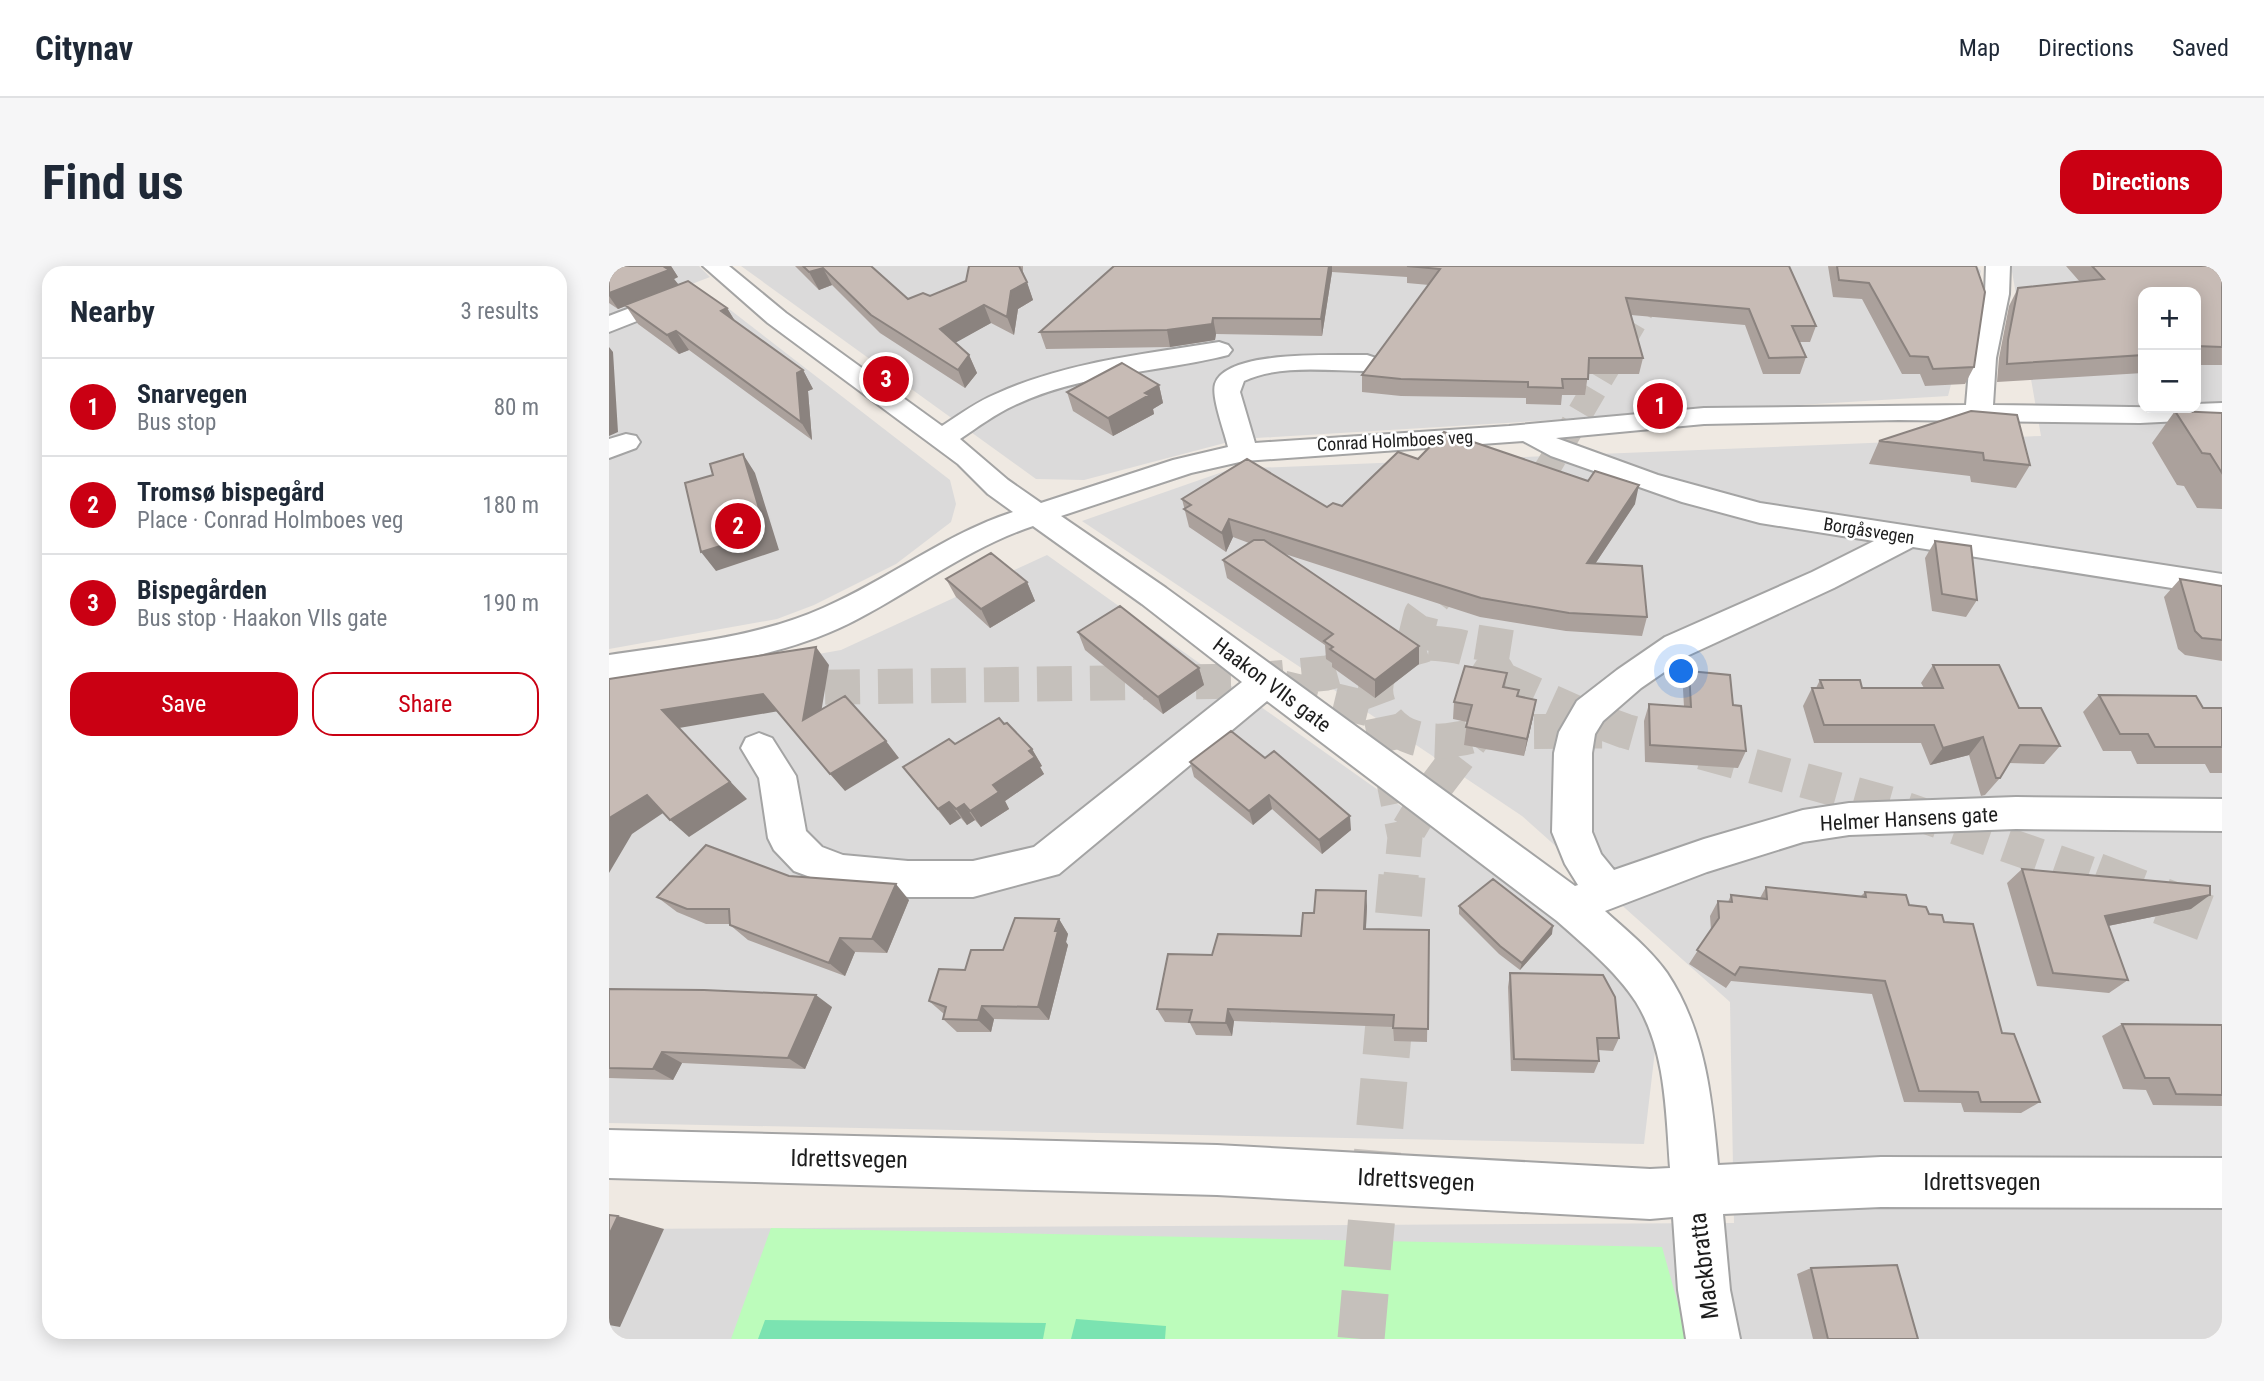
<!DOCTYPE html>
<meta charset="utf-8">
<style>
:root{--surface:#fff;--page:#f6f6f7;--text:#1f2937;--muted:#747a83;--line:#e0e1e3;--accent:#ca0013}
body{margin:0;font-family:"Roboto Condensed",sans-serif;background:var(--page);color:var(--text)}
.controls{position:absolute;right:21px;top:21px;display:grid;overflow:hidden;border-radius:14px;box-shadow:0 4px 18px #0003}
.controls button{width:63px;height:63px;display:grid;place-items:center;padding:0;border:0;border-bottom:2px solid var(--line);background:var(--surface);color:var(--text);font:35px sans-serif}
.you{position:absolute;left:1073px;top:406px;width:24px;height:24px;margin:-18px;border:5px solid #fff;border-radius:50%;background:#1a73e8;box-shadow:0 0 0 10px #1a73e833}
.badge{display:grid;place-items:center;width:46px;height:46px;border-radius:50%;background:var(--accent);color:#fff;font-size:23px;font-weight:700}
.pin{position:absolute;translate:-50% -50%;border:4px solid #fff;box-shadow:0 2px 7px #0006}
.list{margin:0;padding:0;list-style:none}
h2{display:flex;justify-content:space-between;align-items:center;height:91px;margin:0;padding:0 28px;font-size:30px}
h2 small{font-size:23px;font-weight:400;color:var(--muted)}
.list li{display:grid;grid-template-columns:46px 1fr auto;gap:21px;align-items:center;box-sizing:border-box;height:98px;padding:0 28px;border-top:2px solid var(--line)}
.list b{display:block;font-size:26px;white-space:nowrap}
.list p{margin:0;font-size:23px;white-space:nowrap;color:var(--muted)}
.list em{font-size:23px;font-style:normal;color:var(--muted)}
.actions{display:flex;gap:14px;padding:21px 28px}
.actions a{flex:1;padding:16px 0;border:2px solid var(--accent);border-radius:21px;text-align:center;font-size:24px;color:var(--accent)}
.actions .main{background:var(--accent);color:#fff}
.map{position:relative;flex:none;width:1613px;height:1073px;overflow:hidden;border-radius:21px}
header{display:flex;align-items:center;gap:42px;box-sizing:border-box;height:98px;padding:0 35px;background:var(--surface);border-bottom:2px solid var(--line)}
header strong{font-size:33px}
nav{display:flex;gap:38px;margin-inline-start:auto;font-size:24px}
.intro{display:flex;align-items:center;justify-content:space-between;box-sizing:border-box;height:168px;padding:0 42px}
h1{margin:0;font-size:49px}
.button{padding:18px 32px;border-radius:21px;background:var(--accent);color:#fff;font-size:24px;font-weight:700}
main{display:flex;gap:42px;padding:0 42px}
aside{flex:1;background:var(--surface);border-radius:21px;box-shadow:0 4px 18px #0003}
.map>svg:first-child{display:block}
.residential{fill:#dbdada;fill-rule:evenodd}
.park{fill:#bcfcbb}
.pitch{fill:#7be3b1}
.lines{fill:none;stroke-linecap:round;stroke-linejoin:round}
.minor-tunnel-far1{stroke:#c5c0bb;stroke-width:35;stroke-dasharray:35 18;stroke-linecap:butt}
.minor-tunnel{stroke:#c5c0bb;stroke-width:47;stroke-dasharray:47 24;stroke-linecap:butt}
.major-tunnel-far2{stroke:#c5c0bb;stroke-width:26;stroke-dasharray:26 13;stroke-linecap:butt}
.major-tunnel-far1{stroke:#c5c0bb;stroke-width:35;stroke-dasharray:35 18;stroke-linecap:butt}
.major-tunnel{stroke:#c5c0bb;stroke-width:47;stroke-dasharray:47 24;stroke-linecap:butt}
.minor-casing{stroke:#a4a4a4;stroke-width:4}
.minor{fill:#fff;fill-rule:evenodd}
.wall{fill:#aba19c}
.shaded-wall{fill:#8b837f}
.building{fill:#c7bbb5;stroke:#8b837f;stroke-width:2}
.labels{text-anchor:middle;stroke-width:5;stroke-linejoin:round;paint-order:stroke}
.far-street-label{font-size:18px;fill:#1d1d1d;stroke:#fff}
.street-label{font-size:21px;fill:#1d1d1d;stroke:#fff}
.near-street-label{font-size:24px;fill:#1d1d1d;stroke:#fff}
</style>
<header>
<strong>Citynav</strong>
<nav><a>Map</a><a>Directions</a><a>Saved</a></nav>
</header>
<div class="intro"><h1>Find us</h1><a class="button">Directions</a></div>
<main>
<aside>
<h2>Nearby<small>3 results</small></h2>
<ul class="list">
<li><span class="badge">1</span><div><b>Snarvegen</b><p>Bus stop</p></div><em>80 m</em></li>
<li><span class="badge">2</span><div><b>Tromsø bispegård</b><p>Place · Conrad Holmboes veg</p></div><em>180 m</em></li>
<li><span class="badge">3</span><div><b>Bispegården</b><p>Bus stop · Haakon VIIs gate</p></div><em>190 m</em></li>
</ul>
<div class="actions"><a class="main">Save</a><a>Share</a></div>
</aside>
<div class="map">
<svg width="1613" height="1073" viewBox="0 0 1613 1073">
<rect width="100%" height="100%" fill="#efe9e2"/>
<path class="residential" d="M0,0H90L101,11L0,50Z
M132,0H1368L1372,5L1339,130L631,173L475,214L427,213Z
M1402,0H1613V1073H0V963L1125,957L1121,736L913,550L473,255L622,203L1432,170ZM1534,26H1587V142H1534Z
M101,35L115,39L341,214L347,238L342,256L287,298L205,339L168,353L0,383V64L56,41Z
M438,289L938,644L1051,742L1035,878L0,857V425L232,384Z"/>
<path class="park" d="M162,962L1053,981L1079,1073H122Z"/>
<path class="pitch" d="M467,1053L557,1060L556,1073H462Z
M156,1054L437,1057L434,1073H149Z"/>
<g class="lines">
<path class="minor-tunnel-far1" d="M772,451L796,571L792,611
M800,563L821,528L865,470"/>
<path class="minor-tunnel" d="M752,1073L793,610"/>
<path class="major-tunnel-far2" d="M912,247L1058,0"/>
<path class="major-tunnel-far1" d="M820,377C834,378 849,379 862,384C890,395 905,429 886,454C876,466 863,471 848,473C834,476 821,476 806,472C767,461 749,410 790,388C799,383 810,381 820,377Z
M804,381L812,349L826,330L861,300
M882,396L897,301
M894,414L967,447L1016,465L1281,538L1490,611
M163,422L638,415L718,407L779,390
M674,422L769,445
M872,466L993,465"/>
<path class="major-tunnel" d="M1486,610L1613,658"/>
<g class="minor-casing">
<path id="minor" d="M94,0H120L177,47L333,160C351,148 369,135 389,127C458,96 536,88 610,76L619,79L623,84L619,89C548,107 473,107 406,139C386,148 369,161 351,173L399,214L432,237L564,194L619,181C616,167 602,131 606,118C617,83 727,90 758,89L767,92L771,97L767,102L758,105C720,105 670,98 635,115L631,126L646,177L900,160L1095,142L1357,139L1361,92L1376,28L1377,0H1401L1400,28L1387,92L1384,139L1587,142V138L1613,137V153L1531,157L1290,154L1095,158L947,172L1049,209L1151,237L1613,308V330L1304,281L1225,322L1080,389L1032,422L994,455L986,468L983,487V566L992,588L1005,604L1095,573L1194,544L1240,537L1407,531L1613,533V565L1407,563L1240,569L1194,576L1098,606L996,645C1017,664 1042,684 1058,707C1096,764 1103,832 1109,899L1272,891L1613,892V942L1272,941L1114,948L1121,1024L1131,1073H1077L1069,1024L1064,951L1041,953L608,929L0,912V864L608,879L1041,903L1061,902C1057,847 1057,784 1027,736C1007,705 975,679 948,655L658,435L450,608L364,631H299L234,623L185,605L165,584L159,572L150,512L132,482L137,472L150,467L163,472L187,510L197,565L213,581L234,589L299,595H364L425,581L633,416L533,338L424,260C358,282 301,327 239,358C166,394 79,402 0,415V389C71,378 147,372 214,342C279,314 336,268 404,246L379,228L349,198L159,57ZM914,175L942,190L1073,236L1151,257L1265,275L1203,306L1056,371L1008,404L968,435L950,466L945,487L943,566L956,598L969,619L966,620L557,322L452,250L582,207L635,195Z
M71,23L79,25L83,30L79,35L0,66V50Z
M17,168L27,170L31,176L27,182L0,192V173Z"/>
</g>
<use href="#minor" class="minor"/>
</g>
<path class="wall" d="M0,0H62L69,11L65,13L69,19L118,42L126,55L194,104L204,123L199,125L203,174L80,84L70,88L29,58L17,40L9,43L0,37V38Z
M186,0H262L299,33L321,30L357,15L360,0H414V6L424,34L409,43L405,69L382,57L346,76L360,89L368,107L356,122L271,67L223,19L210,24Z
M505,0H1180L1207,60L1201,76H1191L1197,91L1191,108H1154L1136,59L1022,49L1034,92L1030,108H979L976,129H953L952,139L917,138V132L792,130L753,126V109L820,19L798,17V11L723,6L713,70L607,68L606,74L561,81L437,83L431,66Z
M1219,0H1367L1365,101L1356,118L1316,120L1311,108H1293L1253,33L1224,31Z
M1457,0H1609L1613,4V99H1587V26H1534V107L1388,116L1390,92L1400,40L1409,22L1471,16Z
M550,119L554,137L544,143L545,148L504,170L464,145L458,126Z
M1362,145L1421,199L1407,222L1362,216L1361,210L1260,198L1270,175Z
M1566,145L1613,147V243L1588,242L1575,220L1568,219L1543,177Z
M809,193L1026,238L986,298L1038,351L1033,370L957,365L871,351L676,288L810,398L766,432L723,401V397L717,393L716,379L618,312L614,294L640,277L624,271L617,286L580,261L573,233L718,241L733,240Z
M1326,275L1368,334L1357,351L1323,345L1316,292Z
M337,313L418,316L426,335L381,362L347,331Z
M1571,313L1613,320V395L1576,389L1569,383L1555,331Z
M469,366L590,402L595,419L554,448L476,384Z
M1324,399L1410,442L1451,480L1435,498L1400,497L1391,512L1376,529L1372,530L1360,489L1321,499L1312,477H1205L1194,440L1203,422H1207L1211,414L1253,422H1315L1312,417Z
M1080,405L1124,439L1137,485L1129,502L1036,496L1035,455L1040,438L1075,441L1074,423Z
M898,407L896,421L910,424L909,431L927,434L924,451L915,490L855,479L858,456L844,453L845,436Z
M1490,429L1594,442H1613V507H1601L1596,498H1528L1522,485H1494L1474,446Z
M395,458L423,483L433,500L431,501L435,508L396,535L400,543L372,561L366,554L358,559L352,552L341,559L294,501L346,478Z
M622,465L742,564L713,588L663,543L644,559L585,511L581,496Z
M1413,603L1582,643L1499,660L1519,714L1500,727L1428,720L1398,617Z
M180,610L300,634L278,687L246,686L236,710L139,674L121,659V658H97L68,646L48,631Z
M1157,621L1251,631L1256,626L1300,639L1335,656L1393,767L1431,836L1412,847L1355,846L1352,837L1295,836L1263,728L1122,715L1117,722L1080,698L1102,664L1101,650L1109,635L1119,636L1122,629L1151,632Z
M758,640L757,663L820,664L818,776L785,775L784,761L625,755L623,770L587,769L581,757L556,756L548,743L603,689L692,670L705,647Z
M850,640L943,668L911,704L890,688L850,648Z
M450,653L459,668L457,676L459,679L440,754L385,753L382,766H348L334,753L335,748L320,735L356,704Z
M901,707L1010,772L1004,785L989,784L990,795L985,807L902,805L899,721Z
M0,723L223,741L196,803L73,797L64,814L0,812Z
M1513,758L1613,759V840L1544,839L1537,824L1514,823L1493,770Z
M1202,1002L1309,1073H1204L1188,1008Z"/>
<path class="shaded-wall" d="M53,0H62L69,11L65,13L70,19L9,43L0,30V27Z
M720,0H723V6L713,70L712,53Z
M214,2L223,19L210,24L200,6Z
M418,16L424,34L409,43L405,69L398,51L402,25Z
M375,39L382,57L339,81L331,63Z
M118,42L129,60L112,45Z
M604,52L607,68L606,74L561,81L558,64Z
M67,65L80,84L70,88L58,69Z
M0,81L4,86L9,166L0,170Z
M360,89L368,107L356,122L349,104Z
M194,104L204,123L199,125L203,174L192,156L188,107Z
M550,119L554,137L544,143L545,148L504,170L499,152L536,127Z
M134,188L146,207L170,284L107,305L92,286Z
M1030,219L1026,238L974,316L978,297Z
M620,253L624,271L617,286L613,267Z
M418,316L426,335L381,362L372,343Z
M810,380V398L766,432V414Z
M207,381L220,399L208,471L194,454Z
M590,402L595,419L554,448L549,431Z
M154,428L170,445L70,462L138,533L80,571L61,554L53,444Z
M927,434L924,451L915,490L918,473Z
M1374,471L1360,489L1321,499L1334,482Z
M277,475L290,492L236,525L221,508Z
M423,483L433,500L431,501L435,508L396,535L400,543L372,561L361,545L384,519Z
M38,529L57,545L23,568L0,607V555L2,551Z
M660,529L663,543L644,559L640,545Z
M340,536L352,552L341,559L329,543Z
M355,538L366,554L358,559L347,543Z
M741,550L742,564L713,588L710,574Z
M287,618L300,634L278,687L263,673Z
M757,625L758,640L756,678L755,663Z
M1601,629L1582,643L1479,664L1496,650Z
M450,653L459,668L457,676L459,679L440,754L429,741Z
M944,660L943,668L911,704L913,697Z
M231,672L246,686L236,710L220,697Z
M207,729L223,741L196,803L179,792Z
M373,740L385,753L382,766L369,754Z
M619,743L625,755L623,770L617,757Z
M53,786L73,797L64,814L44,803Z
M9,950L55,963L11,1061L0,1059V969Z"/>
<path class="building" d="M0,0H54L60,4L0,27Z
M194,0H262L299,33L314,27L321,30L357,15L360,0H410L418,16L402,25L398,51L375,39L331,63L360,89L349,104L262,49L214,2L200,6Z
M505,0H720L712,53L604,52L603,58L558,64L431,66Z
M798,0H1180L1207,60H1183L1197,91L1160,92L1140,43L1017,32L1034,92H980L979,113H953L954,122L919,121V116L792,113L753,109L831,3Z
M1228,0H1367L1376,26L1365,101L1324,103L1319,91L1301,90L1260,17L1230,14Z
M1483,0H1609L1613,4V81L1587,80V26H1534V89L1398,98L1399,74L1409,22L1495,13Z
M79,15L118,42L112,45L194,104L188,107L192,156L67,65L58,69L16,39Z
M513,97L550,119L536,127L540,129L499,152L458,126Z
M1362,145L1408,149L1421,199L1375,194L1374,187L1270,175Z
M1566,145L1613,147V207L1601,188L1593,187Z
M835,166L979,215L986,205L1030,219L978,297L1033,300L1038,351L960,347L872,332L620,253L613,267L575,243L582,239L573,233L638,193L718,241L724,237L733,240L789,186L809,193Z
M134,188L157,266L92,286L76,217L104,209L101,198Z
M645,274H655L810,380L766,414L721,383L724,381L715,375L724,368L614,294Z
M1326,275L1362,280L1368,334L1333,328Z
M382,287L418,316L372,343L337,313Z
M1571,313L1613,320V374L1593,372L1586,365Z
M511,340L590,402L549,431L469,366Z
M207,381L194,454L236,430L277,475L221,508L154,428L53,444L121,516L61,554L38,529L2,551L0,555V413Z
M1324,399H1390L1410,442H1432L1451,480L1411,479L1391,512H1387L1374,471L1334,482L1325,459H1215L1203,422H1214L1211,414H1251L1253,422H1334Z
M856,400L898,407L894,421L910,424L908,430L927,434L918,473L857,461L863,439L845,436Z
M1080,405L1121,409L1124,439L1132,440L1137,485L1041,479L1040,438L1082,441Z
M1490,429L1587,430L1594,442H1613V481H1546L1539,468H1511Z
M390,452L395,458L398,457L423,483L420,485L426,491L384,519L390,526L361,545L355,538L347,543L340,536L329,543L294,501L340,473L346,478Z
M622,465L656,492L665,485L741,550L710,574L660,529L640,545L581,496Z
M97,579L180,610L287,618L263,673L231,672L220,697L121,659L120,643H78L48,631Z
M1413,603L1601,620V629L1496,650L1519,714L1444,707Z
M884,613L944,660L913,697L891,680L850,640Z
M1157,621L1257,631L1256,626L1297,629L1300,639L1317,641L1320,648L1333,649L1335,656L1364,658L1393,767L1405,768L1431,836H1372L1369,826L1310,825L1276,715L1131,701L1126,709L1088,684L1110,652L1109,635L1123,636L1122,629L1158,633Z
M707,624L757,625L755,663L820,664L819,763L784,762L785,749L619,743L617,757L580,756L583,744L548,743L559,688L603,689L609,668L692,670L694,647H705Z
M406,652L450,653L446,665H449L429,741L373,740L369,754L334,753L337,741L320,735L330,703L356,704L362,684H394Z
M901,707L994,709L1006,731L1010,772H988L990,795L905,793Z
M0,723L95,724L207,729L179,792L53,786L44,803L0,802Z
M1513,758L1613,759V829L1567,828L1560,812H1536Z
M0,949L9,950L0,969Z
M1288,999L1309,1073H1219L1202,1002Z"/>
<g class="labels">
<g class="far-street-label">
<text transform="translate(786 175) rotate(-3)" y="6">Conrad Holmboes veg</text>
<text transform="translate(1260 265) rotate(9)" y="6">Borgåsvegen</text>
</g>
<g class="street-label">
<text transform="translate(663 419) rotate(37)" y="7">Haakon VIIs gate</text>
<text transform="translate(1300 553) rotate(-3)" y="7">Helmer Hansens gate</text>
</g>
<g class="near-street-label">
<text transform="translate(240 893) rotate(1)" y="8">Idrettsvegen</text>
<text transform="translate(807 914) rotate(3)" y="8">Idrettsvegen</text>
<text x="1373" y="924">Idrettsvegen</text>
<text transform="translate(1095 1000) rotate(-97)" y="8">Mackbratta</text>
</g>
</g>
</svg>
<div class="controls">
<button>+</button>
<button>−</button>
</div>
<div class="you"></div>
<div class="pin badge" style="left:1051px;top:140px">1</div>
<div class="pin badge" style="left:129px;top:260px">2</div>
<div class="pin badge" style="left:277px;top:113px">3</div>
</div>
</main>
